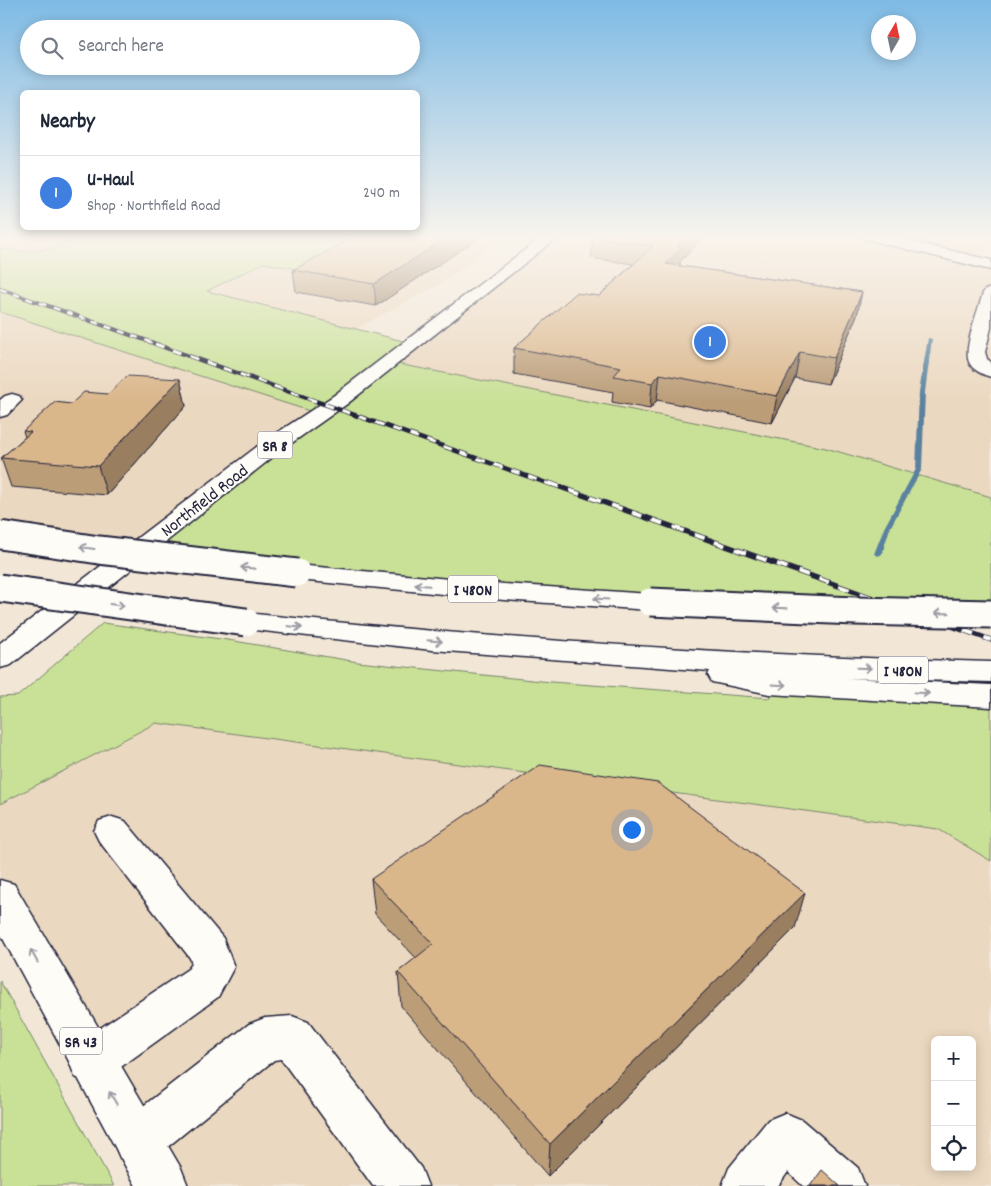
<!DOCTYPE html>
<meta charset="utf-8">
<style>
:root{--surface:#fff;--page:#f6f6f7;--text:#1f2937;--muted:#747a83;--line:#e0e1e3;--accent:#c8321e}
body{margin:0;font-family:Dekko,sans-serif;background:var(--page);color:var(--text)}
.controls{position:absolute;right:15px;bottom:15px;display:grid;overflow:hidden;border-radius:8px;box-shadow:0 2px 12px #0003}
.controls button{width:45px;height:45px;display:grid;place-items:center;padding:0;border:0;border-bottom:1px solid var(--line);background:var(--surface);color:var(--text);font:25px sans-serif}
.compass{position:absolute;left:871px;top:15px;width:45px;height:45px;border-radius:50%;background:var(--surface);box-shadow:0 2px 12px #0003;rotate:9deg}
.you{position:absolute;left:631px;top:829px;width:18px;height:18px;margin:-12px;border:4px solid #fff;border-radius:50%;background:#1a73e8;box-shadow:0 0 0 8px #1a73e833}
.badge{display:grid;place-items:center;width:32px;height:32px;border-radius:50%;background:var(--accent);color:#fff;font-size:16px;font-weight:700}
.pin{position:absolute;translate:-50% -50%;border:2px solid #fff;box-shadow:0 1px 5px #0006}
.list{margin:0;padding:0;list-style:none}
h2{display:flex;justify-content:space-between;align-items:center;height:65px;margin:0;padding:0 20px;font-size:21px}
h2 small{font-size:16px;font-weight:400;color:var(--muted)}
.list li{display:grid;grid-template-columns:32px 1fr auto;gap:15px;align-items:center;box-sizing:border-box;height:75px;padding:0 20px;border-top:1px solid var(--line)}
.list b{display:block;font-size:19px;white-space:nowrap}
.list p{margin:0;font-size:16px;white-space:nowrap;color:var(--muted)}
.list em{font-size:16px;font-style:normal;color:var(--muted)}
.icon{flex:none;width:28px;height:28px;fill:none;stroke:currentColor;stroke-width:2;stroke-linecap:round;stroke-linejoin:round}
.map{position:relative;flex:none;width:991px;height:1186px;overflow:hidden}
.search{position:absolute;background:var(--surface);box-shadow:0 2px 12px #0003;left:20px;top:20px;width:400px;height:55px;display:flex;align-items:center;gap:12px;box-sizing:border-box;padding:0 18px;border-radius:28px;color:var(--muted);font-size:19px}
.panel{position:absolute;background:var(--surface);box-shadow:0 2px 12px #0003;left:20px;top:90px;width:400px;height:140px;border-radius:8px}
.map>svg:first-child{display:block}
.built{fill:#ebd8c0;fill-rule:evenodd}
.green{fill:#c9e197;stroke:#768269}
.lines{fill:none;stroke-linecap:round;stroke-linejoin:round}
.stream{fill:#5a829f;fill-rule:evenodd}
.minor-casing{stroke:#22223b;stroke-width:3}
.major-casing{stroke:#22223b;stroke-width:3}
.highway-casing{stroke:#22223b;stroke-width:3}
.minor{fill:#fdfcf7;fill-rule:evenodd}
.major{fill:#fdfcf7;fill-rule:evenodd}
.highway{fill:#fdfcf7;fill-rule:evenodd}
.rail-far2-casing{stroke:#22223b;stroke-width:4}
.rail-far1-casing{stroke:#22223b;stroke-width:4.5}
.rail-casing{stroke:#22223b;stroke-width:5.5}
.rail-far2{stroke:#fdfcf7;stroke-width:2.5;stroke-dasharray:7;stroke-linecap:butt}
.rail-far1{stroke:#fdfcf7;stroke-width:3;stroke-dasharray:9;stroke-linecap:butt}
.rail{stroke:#fdfcf7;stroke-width:4;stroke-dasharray:11;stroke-linecap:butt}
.highway-bridge-casing{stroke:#22223b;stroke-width:31;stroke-linecap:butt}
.highway-bridge{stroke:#fdfcf7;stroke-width:27}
.wall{fill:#bb9d78;stroke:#22223b}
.shaded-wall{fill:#997f61;stroke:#22223b}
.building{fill:#dab68b;stroke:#22223b}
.oneway{stroke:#9a9aa2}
.labels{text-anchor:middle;stroke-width:4;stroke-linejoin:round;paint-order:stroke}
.shield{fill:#fdfcf7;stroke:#646373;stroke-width:1}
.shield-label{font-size:16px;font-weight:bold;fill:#22223b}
.street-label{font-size:18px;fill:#22223b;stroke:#fdfcf7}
</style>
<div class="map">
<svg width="991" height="1186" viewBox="0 0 991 1186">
<rect width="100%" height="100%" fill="#f2e7d7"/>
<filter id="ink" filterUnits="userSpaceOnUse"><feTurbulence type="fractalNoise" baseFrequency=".02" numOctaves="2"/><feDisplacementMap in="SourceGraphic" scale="10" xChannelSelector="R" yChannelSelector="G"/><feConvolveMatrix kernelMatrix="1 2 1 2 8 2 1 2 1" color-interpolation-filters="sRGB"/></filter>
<g filter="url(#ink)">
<path class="built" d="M0,236H85L42,252H16L0,248Z
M382,236H508L440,284L356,329L206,291L263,263L315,272Z
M552,236H991V249L971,260L991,265V497L826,448L387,362Z
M0,312L320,414L128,559L0,535Z
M156,723L938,829L991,861V1186H163L0,896V804ZM935,1040H972V1167H935Z"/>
<path class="green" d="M85,236H382L315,272L263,263L207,291L411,343L388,362L826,448L991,497V614L855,611L128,559L319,414L0,312V248C34,257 54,247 85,236Z
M103,623L228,640L358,662L551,682L770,698L769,684L991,696V861L938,829L156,723L0,804V697L18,696Z
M0,981L114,1186H0Z"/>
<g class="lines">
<path class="stream" d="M928,338L932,339L925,392L922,469L890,528L882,554L878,556L874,554L884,528L916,469L919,392Z"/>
<g class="minor-casing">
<path id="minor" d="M991,288V328L985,352L987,359L991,362V377C984,375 972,370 969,362C963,348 979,308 983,293L985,290Z
M12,394L19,396L22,400L7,415L0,417V400L5,396Z
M112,817L125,821L223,938L234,967L218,997L107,1077L91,1083L75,1077L69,1061L75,1045L188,969L192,964L190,958L99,841L94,831L99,821Z
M292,1016L308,1022L421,1168L428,1186H373L281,1059L274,1060L154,1158L137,1165L120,1158L113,1141L120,1124L249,1024L265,1018Z
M785,1113L802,1120L858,1168L865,1186H803L788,1172L778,1186H722L729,1168L768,1120Z"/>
</g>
<g class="major-casing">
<path id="major" d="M543,236H559L347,404L279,452L11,665L0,668V643L263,442L333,396Z
M863,236H888L991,260V270L865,239Z
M0,880L14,884L181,1168L188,1186H136L0,933Z"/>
</g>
<g class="highway-casing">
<path id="highway" d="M297,565L504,584L650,594L660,596L664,602L660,608L650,610L504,600L288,579L284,573L288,567Z
M246,613C494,639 742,656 991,662V682L846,678L991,685V707L769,694L712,682L708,675L710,671L432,650L236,628L232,622L236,616Z"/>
</g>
<use href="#minor" class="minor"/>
<use href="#major" class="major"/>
<use href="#highway" class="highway"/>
<g class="rail-far2-casing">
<path id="rail-far2" d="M0,289L159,345"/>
</g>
<g class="rail-far1-casing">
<path id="rail-far1" d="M155,344L552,485"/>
</g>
<g class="rail-casing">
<path id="rail" d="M549,483L991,640"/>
</g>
<use href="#rail-far2" class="rail-far2"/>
<use href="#rail-far1" class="rail-far1"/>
<use href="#rail" class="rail"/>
<g class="highway-bridge-casing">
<path id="highway-bridge" d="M0,535L99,550L297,573
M0,588L246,622
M650,602L855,611L991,614"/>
</g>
<use href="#highway-bridge" class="highway-bridge"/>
</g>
<path class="wall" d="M482,236L376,306L296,292L293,270Z
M594,236H704L680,262V266L862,292L857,315L828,384L795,378L772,423L657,400L650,409L612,402L613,392L514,374V348L599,296L633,264L591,258L593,237Z
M180,379L186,406L107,495L11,487L1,458L25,437L23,431L71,404L108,394Z
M371,879L795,928L548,1176L401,1006L398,972L416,958L375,914Z"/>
<path class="shaded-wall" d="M450,236H482L376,306L374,284Z
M687,236H704L680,262V269L666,264L677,246Z
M862,292L857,315L828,384L834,358Z
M800,352L795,378L772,423L777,396Z
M660,374L657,400L650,409L652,383Z
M180,379L186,406L107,495L98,466Z
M805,893L795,928L548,1176L550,1144Z"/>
<path class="building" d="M356,236H450L374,284L293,270Z
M594,236H687L677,246L682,247L666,264L862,292L834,358L800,352L777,396L660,374L652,383L614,376L621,367L514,348L576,293L599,296L653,246L593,237Z
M127,376L180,379L98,466L1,458L31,432L23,431L55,402L71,404L84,392L108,394Z
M540,765L658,783L805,893L550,1144L398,972L433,944L371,879Z
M822,1170L840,1186H810Z"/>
<defs><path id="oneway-shaft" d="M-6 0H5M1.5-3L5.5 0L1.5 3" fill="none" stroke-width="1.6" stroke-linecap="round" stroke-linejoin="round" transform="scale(1.25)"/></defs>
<g class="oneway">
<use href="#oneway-shaft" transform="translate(87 548) rotate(-172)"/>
<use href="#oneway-shaft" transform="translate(248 568) rotate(-174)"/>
<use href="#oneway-shaft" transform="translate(422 585) rotate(-175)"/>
<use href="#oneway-shaft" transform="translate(601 599) rotate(-176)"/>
<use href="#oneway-shaft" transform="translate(117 605) rotate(8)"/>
<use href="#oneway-shaft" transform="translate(780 608) rotate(-178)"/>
<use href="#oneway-shaft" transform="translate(942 613) rotate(-179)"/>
<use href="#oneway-shaft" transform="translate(295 627) rotate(7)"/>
<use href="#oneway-shaft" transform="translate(435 641) rotate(5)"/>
<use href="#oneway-shaft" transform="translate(864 668) rotate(2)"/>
<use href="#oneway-shaft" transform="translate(779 685) rotate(3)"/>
<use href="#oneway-shaft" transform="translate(922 693) rotate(3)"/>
<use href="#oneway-shaft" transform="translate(34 956) rotate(-119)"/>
<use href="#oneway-shaft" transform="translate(113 1098) rotate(-120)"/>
</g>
</g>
<linearGradient id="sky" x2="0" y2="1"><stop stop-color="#7ebae5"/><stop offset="0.59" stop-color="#f9f4ed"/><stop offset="1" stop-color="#f9f4ed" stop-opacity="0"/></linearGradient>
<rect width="991" height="402" fill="url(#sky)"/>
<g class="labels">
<g class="shield">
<rect x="257.5" y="431.5" width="35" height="27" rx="4"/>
<rect x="448" y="575.5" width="50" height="27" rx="4"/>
<rect x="878" y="656.5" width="50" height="27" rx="4"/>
<rect x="60" y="1027.5" width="42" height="27" rx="4"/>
</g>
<g class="shield-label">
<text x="275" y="451">SR 8</text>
<text x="473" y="595">I 480N</text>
<text x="903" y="676">I 480N</text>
<text x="81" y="1047">SR 43</text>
</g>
<g class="street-label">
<text transform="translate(204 500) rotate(-38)" y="6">Northfield Road</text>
</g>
</g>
</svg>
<div class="controls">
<button>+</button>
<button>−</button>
<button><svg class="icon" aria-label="locate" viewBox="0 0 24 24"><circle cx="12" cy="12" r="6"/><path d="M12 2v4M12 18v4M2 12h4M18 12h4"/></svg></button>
</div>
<svg class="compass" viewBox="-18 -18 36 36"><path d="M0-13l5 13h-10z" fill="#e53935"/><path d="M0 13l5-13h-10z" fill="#747a83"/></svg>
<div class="you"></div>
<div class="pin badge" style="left:710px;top:342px;background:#3f7fe0">1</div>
<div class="search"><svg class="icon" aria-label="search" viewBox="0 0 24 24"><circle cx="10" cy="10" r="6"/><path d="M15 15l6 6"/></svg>Search here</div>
<section class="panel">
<h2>Nearby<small></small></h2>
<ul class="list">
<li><span class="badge" style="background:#3f7fe0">1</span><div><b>U-Haul</b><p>Shop · Northfield Road</p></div><em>240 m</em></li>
</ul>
</section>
</div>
